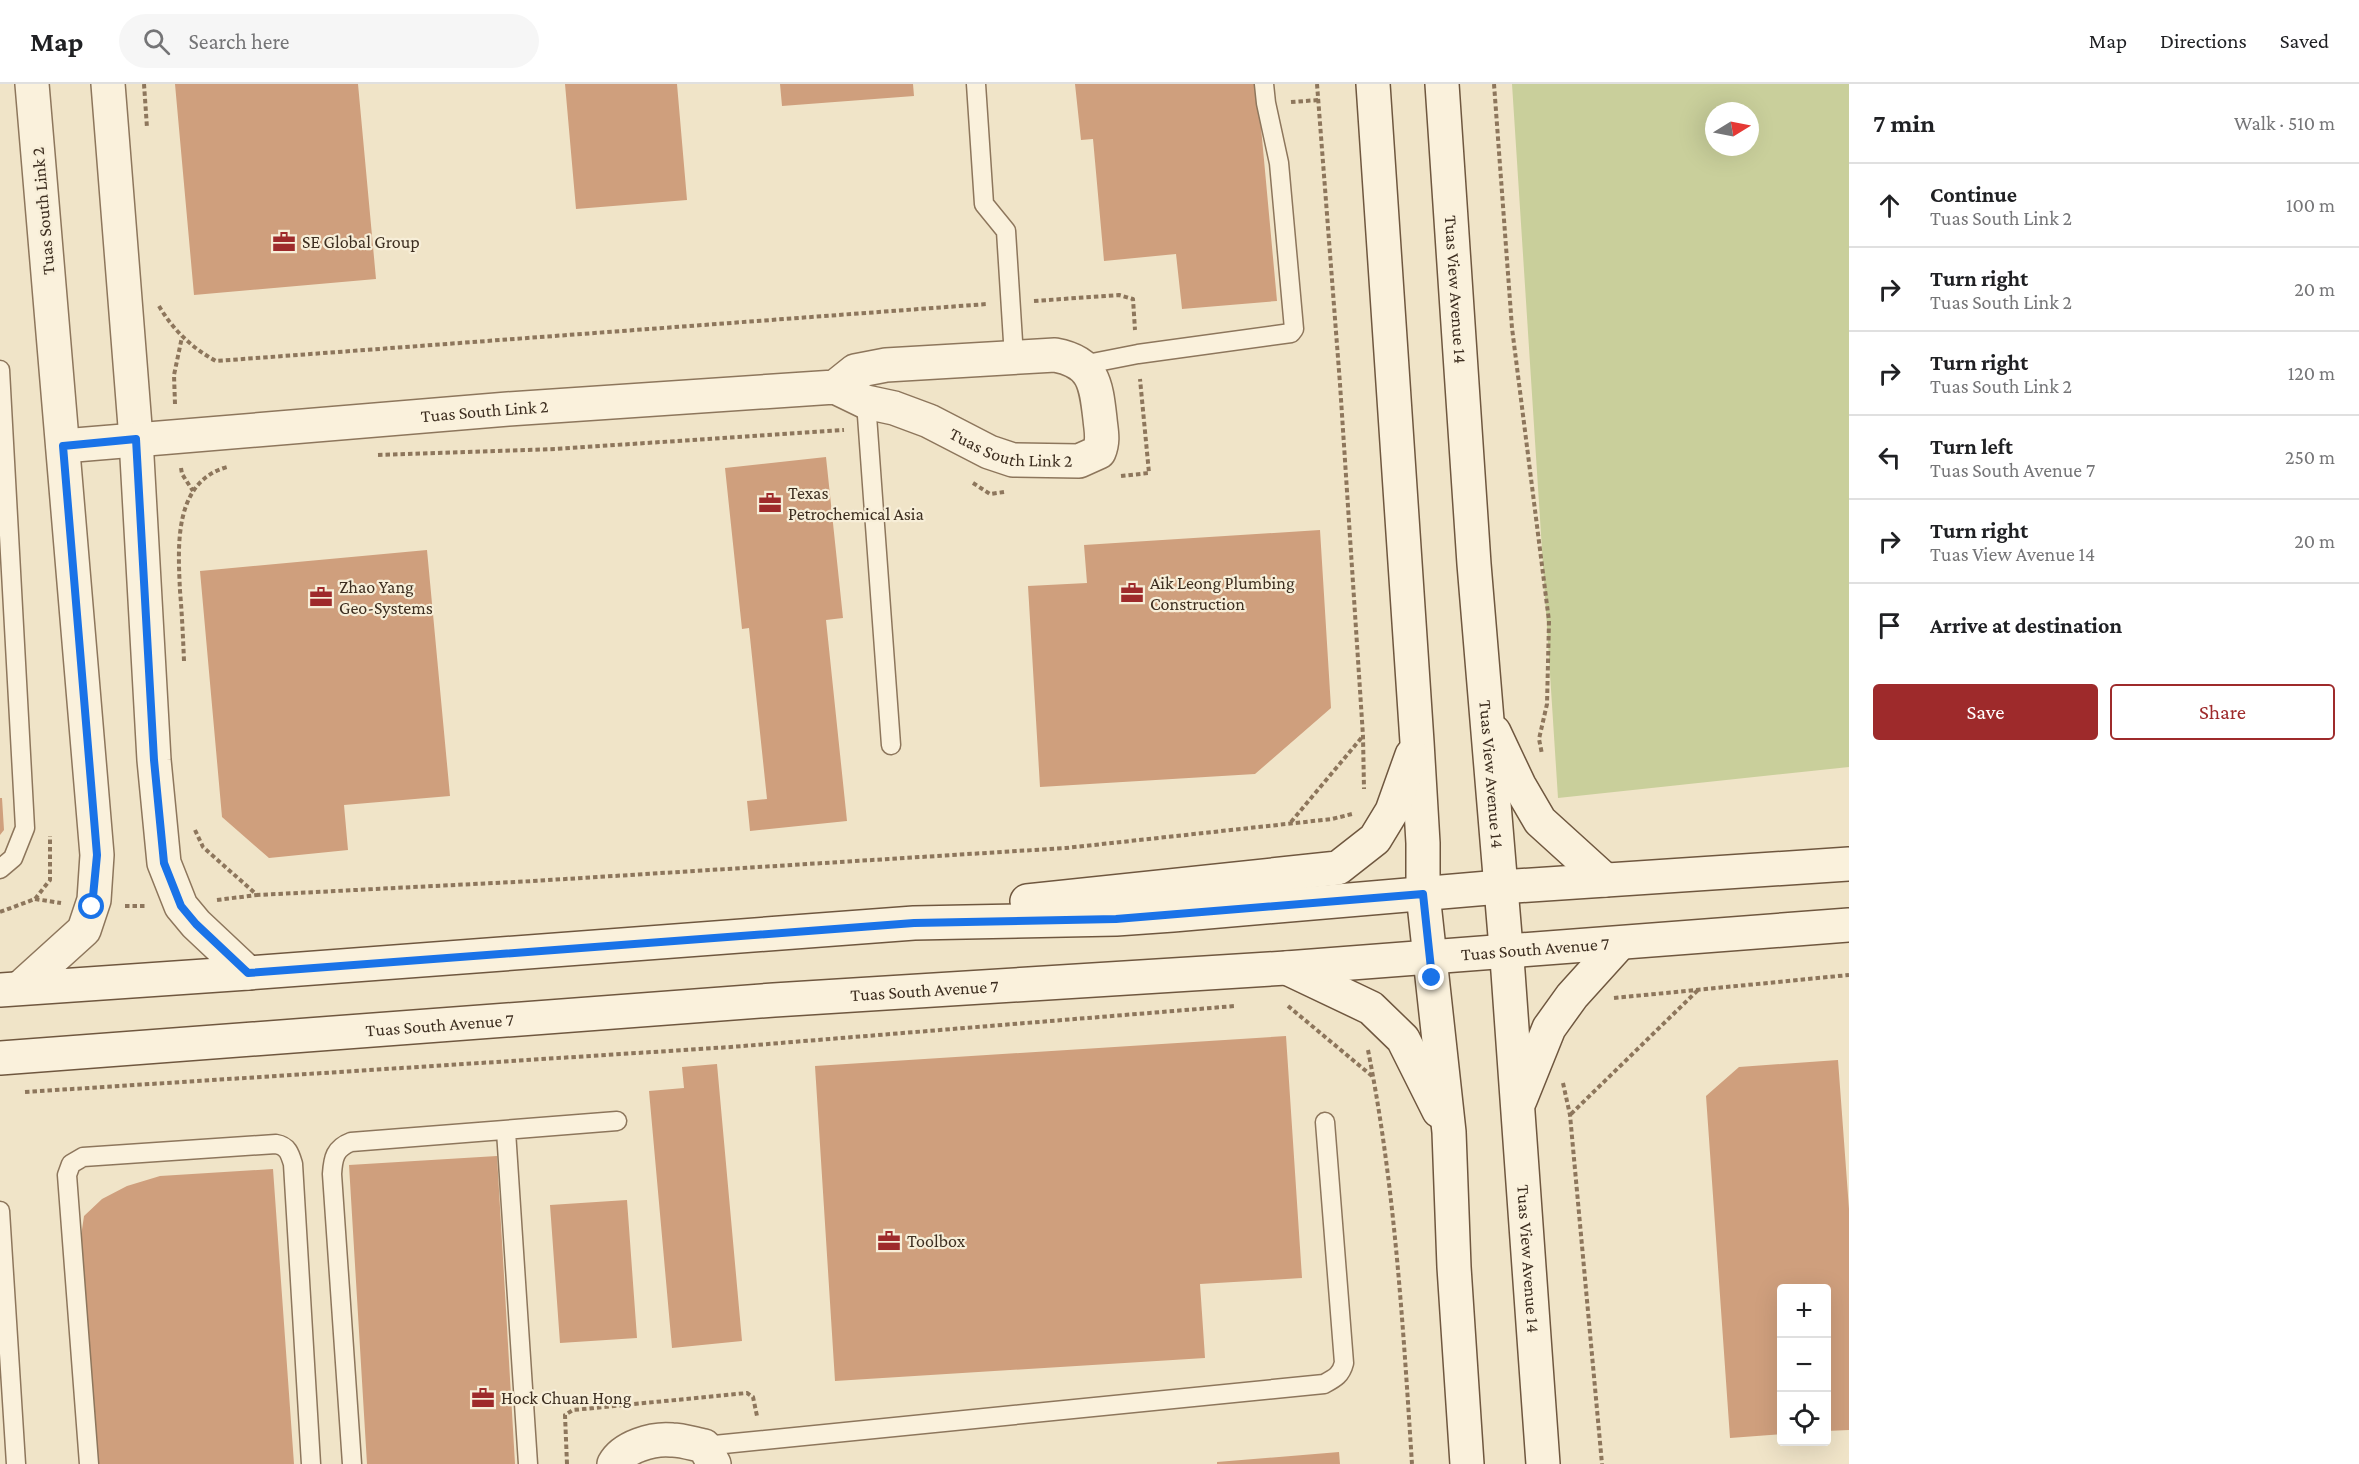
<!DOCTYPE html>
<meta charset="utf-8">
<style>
:root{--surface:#fff;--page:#f6f6f6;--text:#202124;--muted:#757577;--line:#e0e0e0;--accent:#9e2a2b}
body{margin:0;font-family:"Crimson Pro",serif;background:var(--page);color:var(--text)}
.controls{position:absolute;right:18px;bottom:18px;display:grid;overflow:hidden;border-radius:6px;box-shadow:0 6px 24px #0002}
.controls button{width:54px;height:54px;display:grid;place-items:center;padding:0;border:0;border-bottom:2px solid var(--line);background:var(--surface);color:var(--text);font:30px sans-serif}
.compass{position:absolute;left:1705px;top:18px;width:54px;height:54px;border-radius:50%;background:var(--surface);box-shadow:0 6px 24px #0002;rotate:80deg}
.stop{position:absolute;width:18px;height:18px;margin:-14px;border:4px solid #1a73e8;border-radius:50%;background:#fff}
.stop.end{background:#1a73e8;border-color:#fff;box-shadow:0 2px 6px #0008}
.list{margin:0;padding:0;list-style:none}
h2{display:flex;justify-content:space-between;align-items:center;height:78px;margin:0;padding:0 24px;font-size:26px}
h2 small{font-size:20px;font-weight:400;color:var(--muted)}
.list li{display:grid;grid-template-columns:39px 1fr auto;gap:18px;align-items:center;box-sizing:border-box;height:84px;padding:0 24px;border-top:2px solid var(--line)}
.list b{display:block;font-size:22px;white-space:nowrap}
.list p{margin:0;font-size:20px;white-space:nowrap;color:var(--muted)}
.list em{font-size:20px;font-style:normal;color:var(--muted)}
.actions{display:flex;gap:12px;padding:18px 24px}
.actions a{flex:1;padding:14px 0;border:2px solid var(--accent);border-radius:6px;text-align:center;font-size:21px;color:var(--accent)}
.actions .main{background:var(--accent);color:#fff}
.icon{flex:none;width:33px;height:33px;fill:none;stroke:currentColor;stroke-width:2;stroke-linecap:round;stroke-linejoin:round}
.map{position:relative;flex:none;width:1849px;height:1380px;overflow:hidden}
header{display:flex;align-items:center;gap:36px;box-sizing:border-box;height:84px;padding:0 30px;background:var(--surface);border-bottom:2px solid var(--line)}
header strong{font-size:28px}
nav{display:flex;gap:33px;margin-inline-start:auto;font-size:21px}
.search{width:420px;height:54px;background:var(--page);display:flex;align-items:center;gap:15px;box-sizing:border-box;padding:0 21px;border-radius:33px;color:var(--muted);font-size:22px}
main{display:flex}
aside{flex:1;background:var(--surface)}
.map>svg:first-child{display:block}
.green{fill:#c9cf9b;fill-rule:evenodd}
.building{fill:#cf9f7d}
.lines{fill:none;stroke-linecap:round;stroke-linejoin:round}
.lane-casing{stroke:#8d765c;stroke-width:21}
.street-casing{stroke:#8d765c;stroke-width:36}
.secondary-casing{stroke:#6f573f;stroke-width:36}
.path{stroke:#8d765c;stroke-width:4;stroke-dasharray:4.5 3;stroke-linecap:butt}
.lane{stroke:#faf1dc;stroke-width:18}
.street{stroke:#faf1dc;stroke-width:33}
.secondary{stroke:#faf1dc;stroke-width:33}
.route{stroke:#1a73e8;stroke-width:8}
.labels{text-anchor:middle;stroke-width:4.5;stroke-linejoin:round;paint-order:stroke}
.street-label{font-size:18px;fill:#3d2e20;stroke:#f7eed8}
.poi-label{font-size:18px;fill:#3d2e20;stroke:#f7eed8;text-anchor:start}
</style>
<header>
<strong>Map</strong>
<div class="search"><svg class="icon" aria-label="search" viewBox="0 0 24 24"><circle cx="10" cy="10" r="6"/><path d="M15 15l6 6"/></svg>Search here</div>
<nav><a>Map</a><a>Directions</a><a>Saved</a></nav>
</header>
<main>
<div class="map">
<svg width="1849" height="1380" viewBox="0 0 1849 1380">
<rect width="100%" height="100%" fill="#f0e4c8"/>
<path class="green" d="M1512,0H1849V683L1558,714ZM1714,27H1750V63H1714Z"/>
<path class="building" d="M175,0H358L376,195L194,211Z
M565,0H677L687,116L576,125Z
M780,0H913L914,12L782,22Z
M1075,0H1257L1277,217L1182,225L1176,170L1104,177L1093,55L1081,56Z
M826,373L843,534L826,536L847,737L750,747L747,717L767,715L749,544L742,545L725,384Z
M1320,446L1331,624L1255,690L1040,703L1028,502L1087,499L1084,461Z
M427,466L450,712L344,721L348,766L269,774L222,733L200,487Z
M0,714H2L4,746L0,751Z
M1286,952L1302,1194L1200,1200L1205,1274L835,1297L815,982Z
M1838,976L1849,1125V1346L1826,1347V1204H1782V1350L1730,1354L1706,1012L1739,983Z
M717,980L742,1257L672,1264L649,1007L684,1004L682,983Z
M497,1072L515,1380H367L349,1081Z
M273,1085L294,1380H96L80,1159L84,1132L102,1115L127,1102L160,1092Z
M627,1116L637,1254L560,1259L550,1121Z
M1339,1368L1340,1380H1217V1378Z"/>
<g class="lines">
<g class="lane-casing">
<path id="lane" d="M976,0L984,120L1006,147L1014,273
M1082,281L1138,270L1291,249L1294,245L1279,79L1266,19L1264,0
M0,286L25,744L13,774L0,785
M866,318L891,661
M506,1047L528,1380
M0,1127L16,1380
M704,1362L1324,1300C1335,1294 1341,1291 1344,1279L1325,1038
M89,1380L67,1091L71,1080L83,1073L276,1060C288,1062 290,1070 293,1080L311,1380
M352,1380L332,1090C333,1074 335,1064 351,1058L617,1037"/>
</g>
<g class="street-casing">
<g id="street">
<path d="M108,0L136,355L154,676L164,779L181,822L196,840L248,889"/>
<path id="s1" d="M63,362L508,325L835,303L866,318L894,324L929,337L989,368L1013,376L1079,377L1099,368C1104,356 1101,347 1100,335C1096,300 1094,278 1055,271L886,281L855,287L835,303"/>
<path d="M20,904L84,846L94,816L97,771L32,0"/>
<path d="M614,1380C623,1363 653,1354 672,1356C682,1356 694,1360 704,1362L714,1380"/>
</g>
</g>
<g class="secondary-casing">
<g id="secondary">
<path d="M1373,0L1417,658L1423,759V810L1449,1048L1454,1183L1467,1380"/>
<path id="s2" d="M1442,0L1474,480L1508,888L1543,1380"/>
<path d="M1494,648L1519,701L1540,737L1605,796"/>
<path d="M1027,817L1338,784L1375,755L1392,727L1412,671"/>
<path d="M1287,884L1371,924L1403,955L1439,1027"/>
<path d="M0,906L248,889L914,839L1116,835L1173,831L1500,803L1849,780"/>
<path id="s3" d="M0,974L774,916L1286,884L1849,841"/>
<path d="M1520,1016L1549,944L1572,912L1619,860"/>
</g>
</g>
<path class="path" d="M144,0L147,44
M1317,0L1340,300L1363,652L1364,705
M1494,0L1512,244L1549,537L1547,620L1539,655L1542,670
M1291,18L1319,16
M1034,217L1119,211L1133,215L1135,246
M159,222C173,246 192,264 216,277L987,220
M175,320L174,291L182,253
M378,371L555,365L844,346
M181,384L182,390L193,407
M1121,392L1149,389L1140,295
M973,399L990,410L1004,408
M184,577C183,553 182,530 180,507C178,463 173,398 227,383
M1291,738L1363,652
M195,746L203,763L257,811L533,797L1066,764L1332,735L1352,730
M35,815L61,819
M217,816L257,811
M125,822H147
M0,828L35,815L50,796V752
M1614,914L1849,891
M1288,922L1372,992
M1368,966C1395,1102 1403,1242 1412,1380
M1563,999L1570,1031L1602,1380
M25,1008L731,963L1235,922
M1571,1030L1698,906
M567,1380L565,1331L573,1326L747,1309L753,1313L757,1332"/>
<use href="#lane" class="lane"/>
<use href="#street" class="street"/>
<use href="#secondary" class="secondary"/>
</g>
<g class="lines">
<path class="route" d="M92,823L97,771L63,362L136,355L154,676L164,779L181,822L196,840L248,889L914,839L1116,835L1423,810L1432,894"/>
</g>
<defs>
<g id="office-bare" transform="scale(1.8)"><path d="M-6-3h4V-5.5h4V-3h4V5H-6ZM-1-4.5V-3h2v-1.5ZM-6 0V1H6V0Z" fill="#9e2a2b" stroke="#f7eed8" stroke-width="2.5" paint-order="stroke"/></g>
</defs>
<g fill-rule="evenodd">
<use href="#office-bare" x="284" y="158"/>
<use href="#office-bare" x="770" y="419"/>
<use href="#office-bare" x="1132" y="509"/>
<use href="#office-bare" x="321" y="513"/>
<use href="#office-bare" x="889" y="1157"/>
<use href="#office-bare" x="483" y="1314"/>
</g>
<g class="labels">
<g class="street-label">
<text transform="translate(43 127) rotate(-95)" y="6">Tuas South Link 2</text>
<text dy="6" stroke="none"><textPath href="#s2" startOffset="206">Tuas View Avenue 14</textPath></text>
<text dy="6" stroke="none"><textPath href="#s1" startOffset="423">Tuas South Link 2</textPath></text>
<text dy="6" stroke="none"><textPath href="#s1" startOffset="963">Tuas South Link 2</textPath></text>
<text dy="6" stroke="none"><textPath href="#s2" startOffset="692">Tuas View Avenue 14</textPath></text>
<text dy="6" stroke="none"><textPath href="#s3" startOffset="1539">Tuas South Avenue 7</textPath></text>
<text dy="6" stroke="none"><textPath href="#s3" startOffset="927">Tuas South Avenue 7</textPath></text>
<text dy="6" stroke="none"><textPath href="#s3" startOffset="441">Tuas South Avenue 7</textPath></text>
<text dy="6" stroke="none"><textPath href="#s2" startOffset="1178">Tuas View Avenue 14</textPath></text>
</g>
<g class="poi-label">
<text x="302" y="164">SE Global Group</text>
<text x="788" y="415">Texas<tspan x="788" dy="21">Petrochemical Asia</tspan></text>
<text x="1150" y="505">Aik Leong Plumbing<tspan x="1150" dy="21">Construction</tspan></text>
<text x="339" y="509">Zhao Yang<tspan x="339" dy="21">Geo-Systems</tspan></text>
<text x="907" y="1163">Toolbox</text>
<text x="501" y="1320">Hock Chuan Hong</text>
</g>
</g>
</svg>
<div class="controls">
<button>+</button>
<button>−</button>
<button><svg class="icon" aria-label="locate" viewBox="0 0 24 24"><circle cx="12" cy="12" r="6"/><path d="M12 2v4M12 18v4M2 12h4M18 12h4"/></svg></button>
</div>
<svg class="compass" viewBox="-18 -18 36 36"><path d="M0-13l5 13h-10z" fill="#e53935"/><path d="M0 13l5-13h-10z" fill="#757577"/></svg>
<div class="stop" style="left:92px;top:823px"></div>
<div class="stop end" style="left:1432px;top:894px"></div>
</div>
<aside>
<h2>7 min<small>Walk · 510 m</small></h2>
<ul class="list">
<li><svg class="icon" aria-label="ahead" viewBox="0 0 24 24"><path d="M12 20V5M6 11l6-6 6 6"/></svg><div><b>Continue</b><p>Tuas South Link 2</p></div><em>100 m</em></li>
<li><svg class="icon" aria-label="right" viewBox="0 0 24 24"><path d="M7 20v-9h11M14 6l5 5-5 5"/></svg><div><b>Turn right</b><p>Tuas South Link 2</p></div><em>20 m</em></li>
<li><svg class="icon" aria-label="right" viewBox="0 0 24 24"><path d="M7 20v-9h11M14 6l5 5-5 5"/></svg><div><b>Turn right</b><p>Tuas South Link 2</p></div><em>120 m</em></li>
<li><svg class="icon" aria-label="left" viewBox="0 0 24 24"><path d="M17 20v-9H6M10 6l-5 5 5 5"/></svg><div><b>Turn left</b><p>Tuas South Avenue 7</p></div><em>250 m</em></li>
<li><svg class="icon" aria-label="right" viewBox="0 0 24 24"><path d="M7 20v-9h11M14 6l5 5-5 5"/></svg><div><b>Turn right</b><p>Tuas View Avenue 14</p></div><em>20 m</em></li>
<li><svg class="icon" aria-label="arrive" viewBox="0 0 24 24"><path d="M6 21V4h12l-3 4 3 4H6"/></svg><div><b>Arrive at destination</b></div></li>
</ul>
<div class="actions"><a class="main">Save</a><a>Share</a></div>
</aside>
</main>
